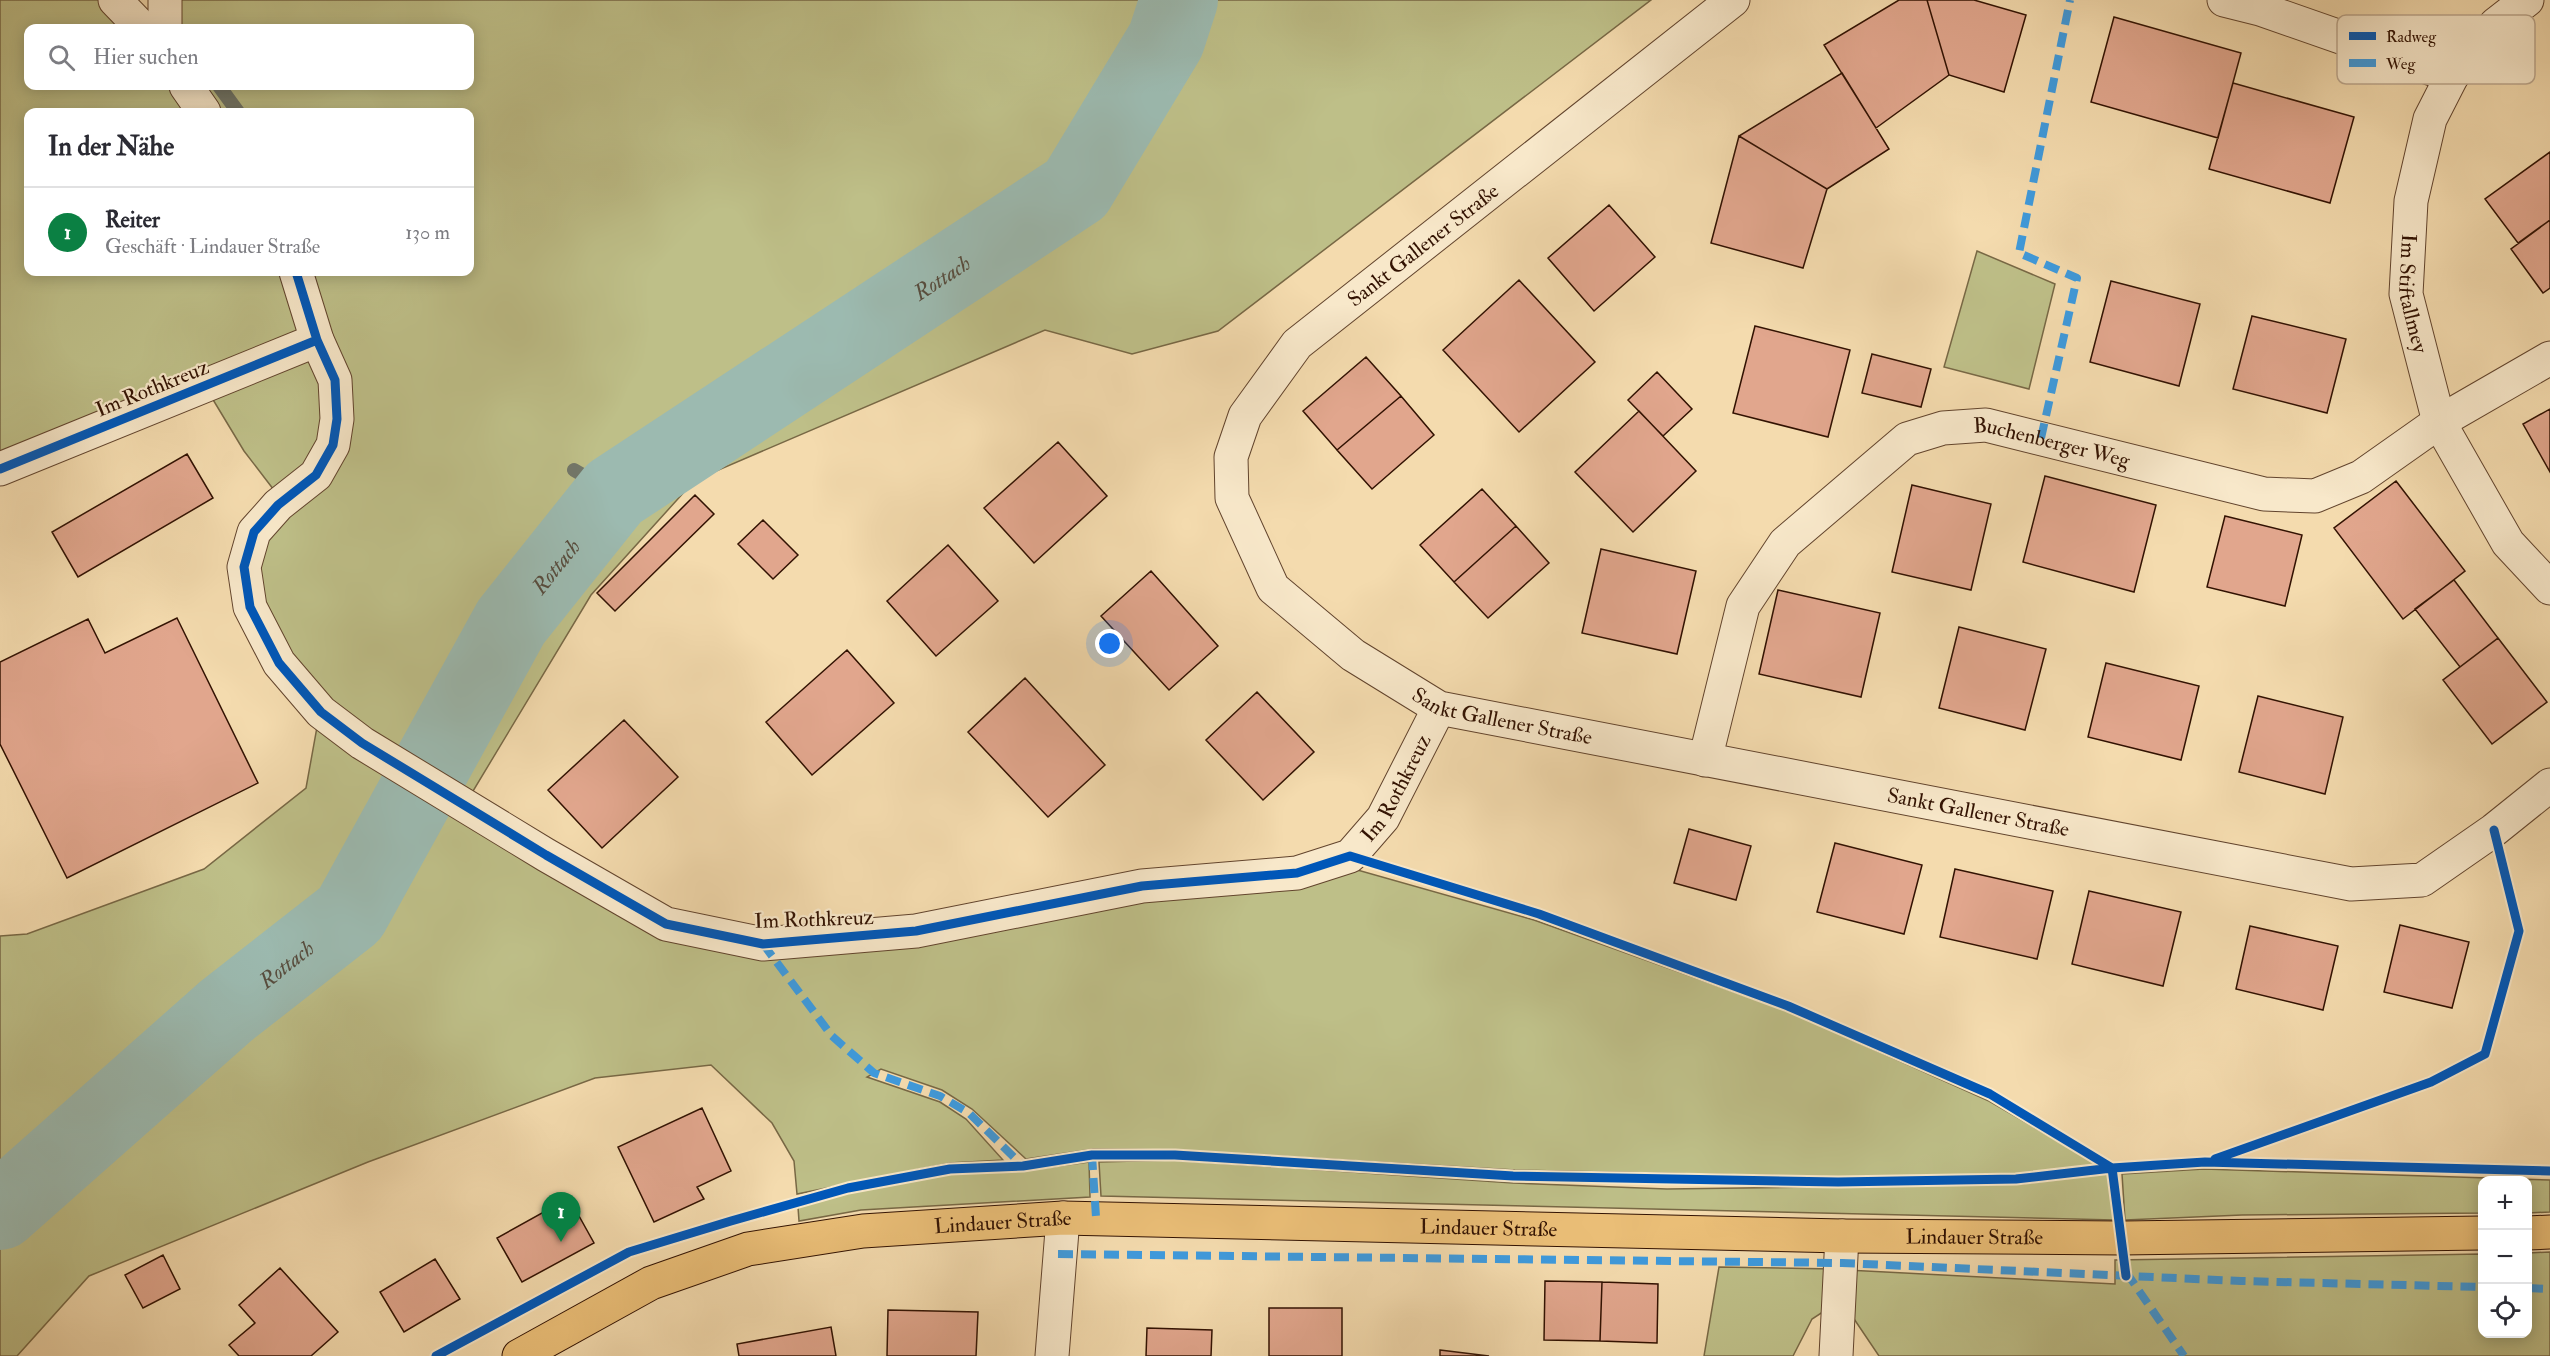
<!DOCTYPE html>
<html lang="de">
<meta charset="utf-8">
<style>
:root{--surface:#fff;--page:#f7f7f7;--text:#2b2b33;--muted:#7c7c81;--line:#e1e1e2;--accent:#0b8043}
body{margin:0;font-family:"IM FELL Double Pica",serif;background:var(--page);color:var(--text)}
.controls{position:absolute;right:18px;bottom:18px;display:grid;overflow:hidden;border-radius:12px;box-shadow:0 3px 15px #0003}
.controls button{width:54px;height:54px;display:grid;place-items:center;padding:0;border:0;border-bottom:2px solid var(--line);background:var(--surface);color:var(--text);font:30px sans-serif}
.you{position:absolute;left:1110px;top:644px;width:21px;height:21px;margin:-15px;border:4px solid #fff;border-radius:50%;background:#1a73e8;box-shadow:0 0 0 9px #1a73e833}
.badge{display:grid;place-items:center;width:39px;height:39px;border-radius:50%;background:var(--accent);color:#fff;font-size:20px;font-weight:700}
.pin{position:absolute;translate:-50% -50px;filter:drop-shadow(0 2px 3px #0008)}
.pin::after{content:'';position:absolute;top:32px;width:21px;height:18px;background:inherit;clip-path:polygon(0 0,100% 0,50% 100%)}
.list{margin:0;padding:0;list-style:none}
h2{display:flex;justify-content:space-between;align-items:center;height:78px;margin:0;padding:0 24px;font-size:26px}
h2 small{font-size:20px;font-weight:400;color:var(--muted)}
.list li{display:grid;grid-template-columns:39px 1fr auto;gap:18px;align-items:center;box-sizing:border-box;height:90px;padding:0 24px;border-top:2px solid var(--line)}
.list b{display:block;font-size:22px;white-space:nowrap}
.list p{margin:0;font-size:20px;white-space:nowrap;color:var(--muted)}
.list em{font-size:20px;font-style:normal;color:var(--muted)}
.icon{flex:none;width:33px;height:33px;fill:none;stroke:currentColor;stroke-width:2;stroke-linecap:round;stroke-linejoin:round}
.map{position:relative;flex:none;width:2550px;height:1356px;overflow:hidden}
.search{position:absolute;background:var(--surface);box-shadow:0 3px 15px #0003;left:24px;top:24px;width:450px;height:66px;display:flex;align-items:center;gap:15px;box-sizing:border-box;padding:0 21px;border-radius:12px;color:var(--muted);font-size:22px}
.panel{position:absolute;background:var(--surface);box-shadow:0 3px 15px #0003;left:24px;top:108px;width:450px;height:168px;border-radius:12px}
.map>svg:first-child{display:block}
.green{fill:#bebf88;stroke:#786845;stroke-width:1.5}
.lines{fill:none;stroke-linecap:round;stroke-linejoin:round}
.stream{stroke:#72776a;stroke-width:14}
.river{stroke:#9cbab0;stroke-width:78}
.building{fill:#e1a68d;stroke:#321202;stroke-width:1.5}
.minor-casing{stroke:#62442d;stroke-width:35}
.major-casing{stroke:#321202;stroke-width:35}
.minor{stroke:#f8e8ca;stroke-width:33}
.major{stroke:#eabe77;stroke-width:33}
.quiet{stroke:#3e9add;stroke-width:8;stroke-dasharray:15 8;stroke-linecap:butt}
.cycleway-casing{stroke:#f8e8ca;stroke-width:13}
.cycleway{stroke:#0057b8;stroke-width:9}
.labels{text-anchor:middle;stroke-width:4.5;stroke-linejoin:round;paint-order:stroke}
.street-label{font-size:21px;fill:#321202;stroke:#f8e8ca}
.water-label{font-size:22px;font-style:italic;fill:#574d3f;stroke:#f8e8ca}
.key{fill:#f8e8ca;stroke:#bda88e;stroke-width:1.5}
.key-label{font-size:16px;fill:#321202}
</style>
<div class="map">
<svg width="2550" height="1356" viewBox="0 0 2550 1356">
<rect width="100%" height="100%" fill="#f4dbae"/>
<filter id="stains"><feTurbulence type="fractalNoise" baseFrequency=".00333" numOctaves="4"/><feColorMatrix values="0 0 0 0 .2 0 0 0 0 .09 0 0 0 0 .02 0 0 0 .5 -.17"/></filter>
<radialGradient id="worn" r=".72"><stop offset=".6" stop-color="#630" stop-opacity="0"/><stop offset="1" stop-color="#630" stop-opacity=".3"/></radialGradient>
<path class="green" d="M0,0H101L129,28H28V86H173L191,112H28V272H285L304,336L0,461Z
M178,0H1651L1218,331L1132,354L1045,330L695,480L591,595L461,811L757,950L1144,894L1354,869L1534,920L1788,1011L1989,1101L2099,1165L2016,1174L1838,1177L1515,1170L1174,1150L1093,1149L1026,1159L972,1109L942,1090L881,1069L867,1077L940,1102L966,1119L1003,1160L950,1163L797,1194L794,1161L772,1123L711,1065L595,1078L368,1162L89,1276L17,1356H0V936L27,934L204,869L306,788L321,705L259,604V533L342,448L307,272H470V112H220L202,86H470V28H180Z
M1977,251L2055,284L2029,389L1944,367Z
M312,351L326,382L325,442L277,494L244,451L209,393Z
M1174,1160L1513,1183L1667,1189L2020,1184L2110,1173L2114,1220L1101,1196L1099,1162Z
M1089,1162L1090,1197L861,1210L799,1221L798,1207L847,1193L948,1174L1021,1171Z
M2204,1169L2550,1180V1212L2528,1213V1180H2482V1213L2242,1215L2125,1220L2122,1174Z
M2550,1252V1356H1879L1846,1307L1847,1270L2115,1284V1260L2482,1254V1334H2528V1253Z
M1719,1267L1833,1269L1832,1306L1812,1319L1793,1356H1704Z"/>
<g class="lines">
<path class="stream" d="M219,86L238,112
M574,470L614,493"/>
<path class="river" id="s1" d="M0,1211L226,1011L350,914L511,622L614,493L1076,189L1166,40L1179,0"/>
</g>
<path class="building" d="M1899,0H1927L1949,75L1876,128L1824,45Z
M1927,0H1974L2026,15L2004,92L1949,75Z
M2114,17L2241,53L2218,138L2091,102Z
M1842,73L1889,149L1827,189L1739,136Z
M2233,83L2354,117L2330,203L2209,169Z
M1739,136L1827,189L1803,268L1711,243Z
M2550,152V220L2518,243L2485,199Z
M1609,205L1655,257L1594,311L1548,258Z
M2550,220V288L2543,293L2511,249Z
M1519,280L1595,362L1519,432L1443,350Z
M2111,281L2200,304L2179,386L2090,362Z
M2252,316L2346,339L2327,413L2233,389Z
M1755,326L1850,350L1828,437L1733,413Z
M1872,354L1931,369L1921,407L1862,393Z
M1366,357L1401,396L1337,450L1303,411Z
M1657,372L1692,409L1663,436L1628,400Z
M1401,396L1434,435L1372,489L1337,450Z
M2550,409V472L2523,424Z
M1639,411L1696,471L1633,532L1575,472Z
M1058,442L1107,496L1034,563L984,508Z
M187,454L213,498L78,577L52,532Z
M2045,476L2156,505L2134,592L2023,562Z
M2396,481L2465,571L2403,619L2334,528Z
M1912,485L1991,504L1971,590L1892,572Z
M1482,489L1516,526L1454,582L1420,545Z
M695,495L714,514L615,611L597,593Z
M2225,516L2302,535L2285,606L2207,587Z
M763,520L798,555L773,579L738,544Z
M1516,526L1549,563L1488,618L1454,582Z
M948,545L998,601L936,656L887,601Z
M1601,549L1696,571L1677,654L1582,633Z
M1151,571L1218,646L1169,690L1101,616Z
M2454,580L2498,638L2460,667L2415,609Z
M1778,590L1880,613L1861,697L1759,674Z
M177,618L258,783L67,878L0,744V662L88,619L105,653Z
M1959,627L2046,649L2025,730L1939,708Z
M2498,638L2547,702L2492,744L2443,680Z
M847,650L894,703L812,775L766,722Z
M2106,663L2199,686L2181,760L2088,737Z
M1025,678L1105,765L1048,817L968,732Z
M1257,692L1314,752L1263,800L1206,740Z
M2258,696L2343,717L2325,794L2239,772Z
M624,720L678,777L602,848L548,790Z
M1689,829L1751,846L1736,900L1674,883Z
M1835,843L1922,865L1904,934L1817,912Z
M1955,869L2053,891L2037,959L1940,937Z
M2089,891L2181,912L2163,986L2072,964Z
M2400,925L2469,942L2452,1008L2384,992Z
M2250,926L2338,946L2323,1010L2236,989Z
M702,1108L731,1171L697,1187L704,1199L654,1222L618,1147Z
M569,1198L594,1243L522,1282L497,1238Z
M163,1255L180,1289L143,1308L125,1275Z
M435,1259L460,1299L404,1332L380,1292Z
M280,1268L338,1332L311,1356H239L229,1345L255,1323L239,1305Z
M1545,1281L1602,1282L1600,1341L1544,1340Z
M1602,1282L1658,1284L1657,1343L1600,1341Z
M1269,1308H1342V1356H1269Z
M888,1310L978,1312L976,1356H887Z
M831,1327L836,1356H739L737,1344Z
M1147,1328L1212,1330L1211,1356H1146Z
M1440,1350L1489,1356H1440Z"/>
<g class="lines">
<g class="minor-casing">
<g id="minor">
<path d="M115,0L142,28"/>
<path d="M165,0V28"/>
<path id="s2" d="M1733,0L1297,344L1245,416L1231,457L1232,498L1273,588L1353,655L1439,708L2351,884L2422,880L2494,830L2550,785"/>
<path d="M2224,0L2260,9L2452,76"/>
<path id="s3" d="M2527,0L2496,24L2452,76L2430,119L2411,201L2406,294L2439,422L2508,543L2550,588"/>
<path d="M186,86L204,112"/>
<path id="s4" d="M296,272L317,340L335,380L337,419L333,445L316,475L278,505L254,532L244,567L250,607L279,663L321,712L362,743L546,855L666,924L763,944L916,931L1142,886L1297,873L1350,856L1383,818L1439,708"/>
<path d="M0,469L317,340"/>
<path id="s5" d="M1705,760L1743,606L1785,543L1907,439L1943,428L1986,425L2264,494L2315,496L2361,477L2439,422L2550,358"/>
<path d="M1052,1356L1063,1218"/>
<path d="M1836,1356L1842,1236"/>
</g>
</g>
<g class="major-casing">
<g id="major">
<path d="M2528,1233L2550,1232"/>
<path id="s6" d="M519,1356L651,1283L748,1249L863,1231L1063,1218L1842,1236L2122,1238L2482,1233"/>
</g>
</g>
<use href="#minor" class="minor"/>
<use href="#major" class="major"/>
<path class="quiet" d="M2041,438L2077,278L2019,253L2070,0
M763,944L832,1036L874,1073L940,1096L969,1113L1023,1166
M1092,1155L1096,1217
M1058,1254L1842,1263L2241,1281L2482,1287
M2126,1272L2184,1356
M2528,1288L2550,1289"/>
<g class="cycleway-casing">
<path id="cycleway" d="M296,272L317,340L335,380L337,419L333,445L316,475L278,505L254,532L244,567L250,607L279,663L321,712L362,743L546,855L666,924L763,944L916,931L1142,886L1297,873L1350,856L1539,914L1788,1006L1990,1094L2112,1168
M0,469L317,340
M2215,1159L2431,1082L2485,1054L2519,931L2494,830
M2112,1168L2126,1276
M436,1356L629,1252L731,1221L848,1188L950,1169L1023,1166L1092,1155H1175L1513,1176L1838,1182L2016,1179L2112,1168L2205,1162L2550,1171"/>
</g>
<use href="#cycleway" class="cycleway"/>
</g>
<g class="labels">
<g class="street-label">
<text transform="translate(1423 245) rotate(-38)" y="7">Sankt Gallener Straße</text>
<text dy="7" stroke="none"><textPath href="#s3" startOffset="333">Im Stiftallmey</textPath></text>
<text transform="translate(152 388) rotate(-22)" y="7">Im Rothkreuz</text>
<text dy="7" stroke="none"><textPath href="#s5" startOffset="543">Buchenberger Weg</textPath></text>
<text dy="7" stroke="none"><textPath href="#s2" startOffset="1096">Sankt Gallener Straße</textPath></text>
<text dy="7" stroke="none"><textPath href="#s4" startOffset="1686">Im Rothkreuz</textPath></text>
<text dy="7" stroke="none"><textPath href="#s2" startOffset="1582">Sankt Gallener Straße</textPath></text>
<text transform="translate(814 919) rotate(-2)" y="7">Im Rothkreuz</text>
<text dy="7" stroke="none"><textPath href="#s6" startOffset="510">Lindauer Straße</textPath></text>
<text dy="7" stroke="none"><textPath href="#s6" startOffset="996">Lindauer Straße</textPath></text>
<text dy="7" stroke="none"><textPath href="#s6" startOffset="1482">Lindauer Straße</textPath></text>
</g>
<g class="water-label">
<text dy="8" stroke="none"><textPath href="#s1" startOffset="1350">Rottach</textPath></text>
<text dy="8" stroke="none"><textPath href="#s1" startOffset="864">Rottach</textPath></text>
<text dy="8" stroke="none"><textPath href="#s1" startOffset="378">Rottach</textPath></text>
</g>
</g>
<rect x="2337" y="15" width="198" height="69" rx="9" class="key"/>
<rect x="2349" y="32" width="27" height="8" fill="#0057b8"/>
<rect x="2349" y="59" width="27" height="8" fill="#3e9add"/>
<g class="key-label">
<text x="2386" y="42">Radweg</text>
<text x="2386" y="69">Weg</text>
</g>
<rect width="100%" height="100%" filter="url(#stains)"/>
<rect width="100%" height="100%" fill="url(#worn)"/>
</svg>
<div class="controls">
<button>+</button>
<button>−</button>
<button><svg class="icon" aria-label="locate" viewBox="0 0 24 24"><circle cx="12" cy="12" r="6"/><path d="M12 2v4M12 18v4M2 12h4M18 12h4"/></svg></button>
</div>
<div class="you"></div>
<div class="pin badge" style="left:561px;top:1242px">1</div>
<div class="search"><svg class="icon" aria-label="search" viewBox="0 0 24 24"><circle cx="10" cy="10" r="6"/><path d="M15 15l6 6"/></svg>Hier suchen</div>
<section class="panel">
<h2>In der Nähe<small></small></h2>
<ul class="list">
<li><span class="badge">1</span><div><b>Reiter</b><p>Geschäft · Lindauer Straße</p></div><em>130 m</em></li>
</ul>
</section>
</div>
